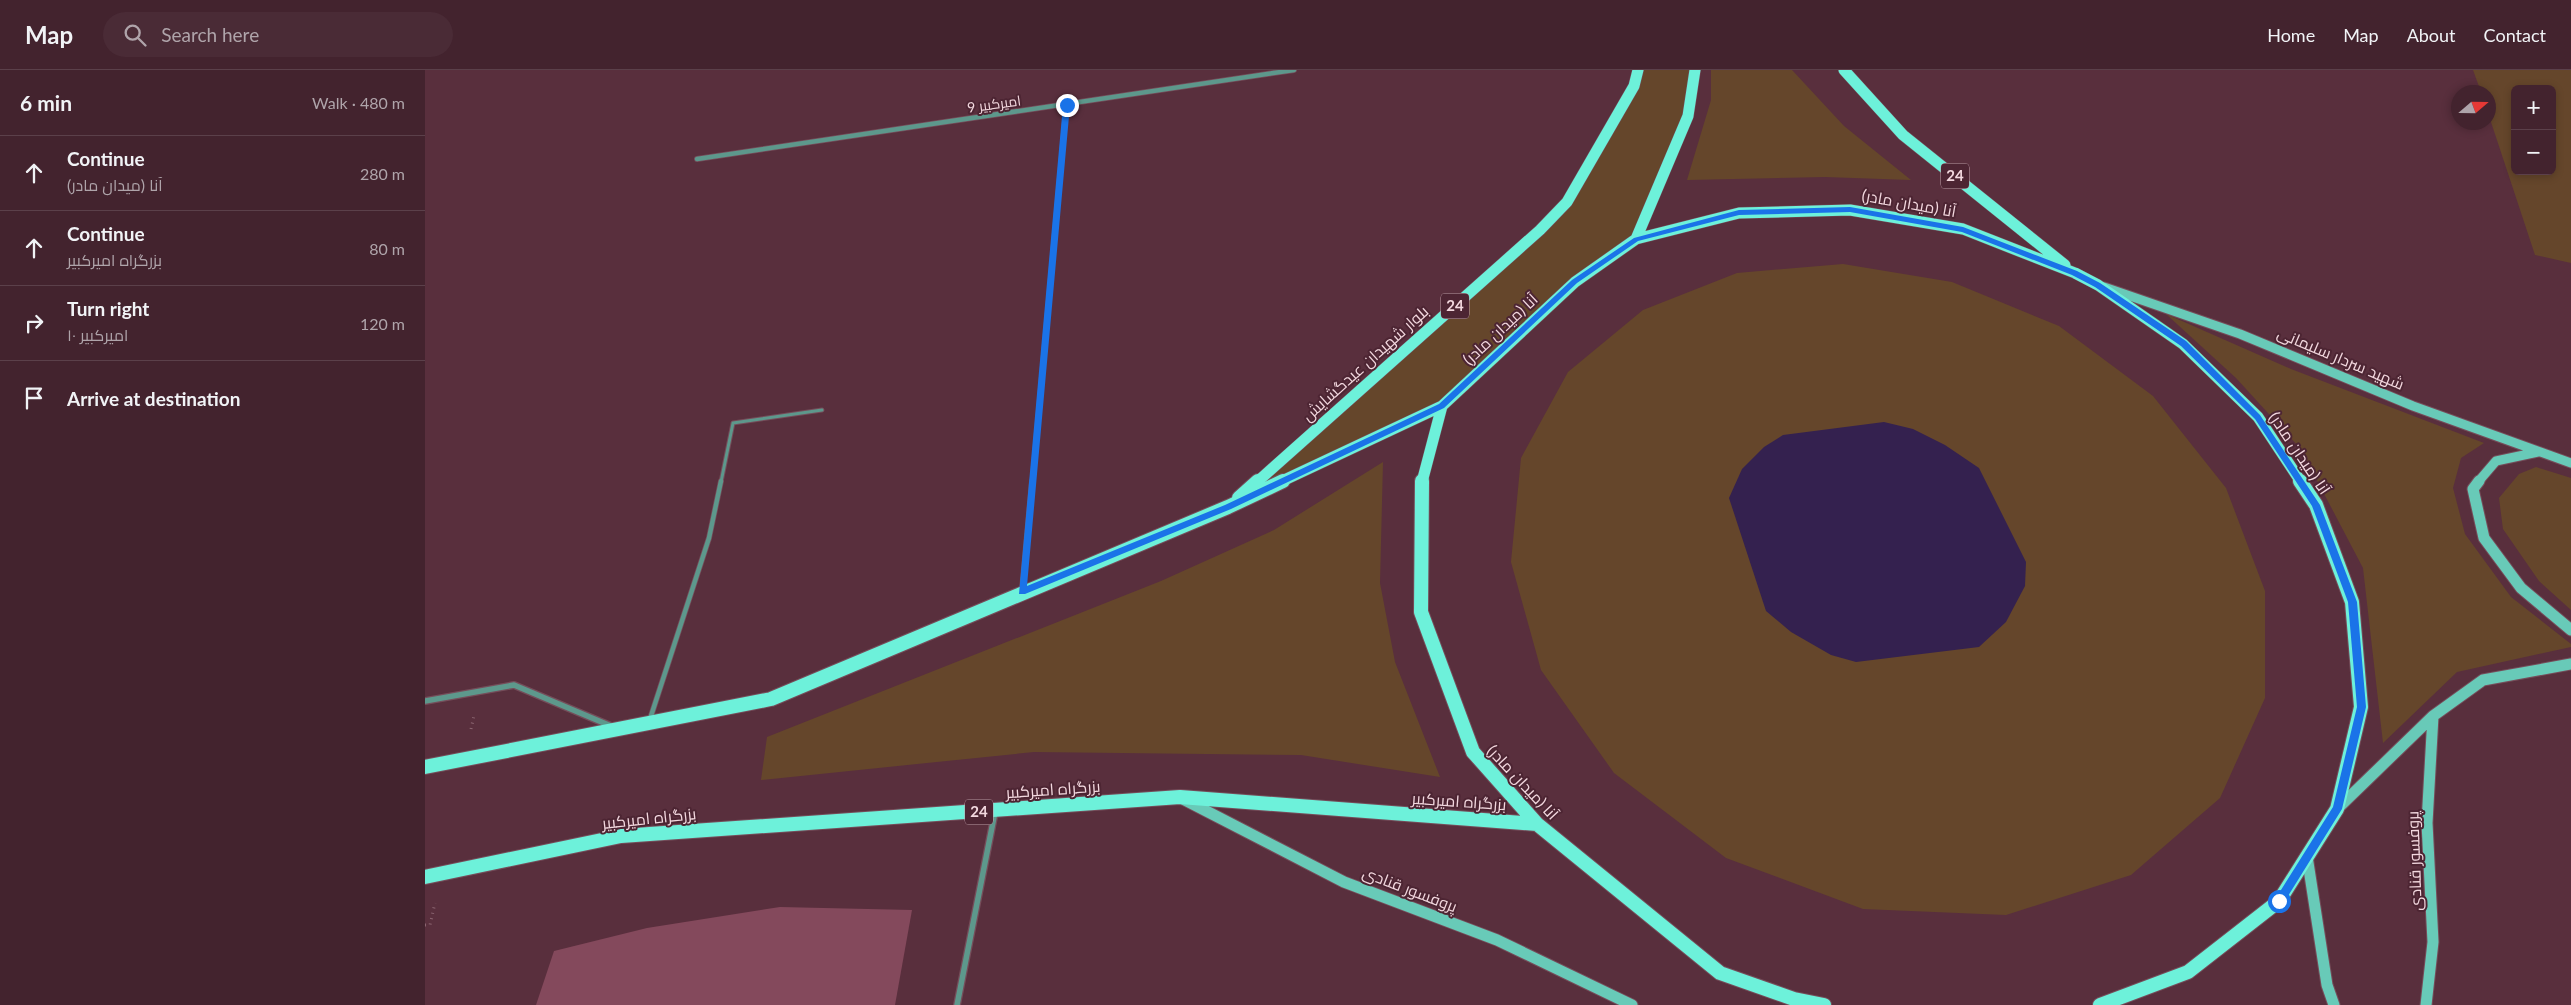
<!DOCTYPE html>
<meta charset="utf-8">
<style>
:root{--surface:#43232e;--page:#4a2b36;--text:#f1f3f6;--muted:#afa4aa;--line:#5b404a}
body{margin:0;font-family:Lato,Cairo,sans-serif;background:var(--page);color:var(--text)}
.controls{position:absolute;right:15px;top:15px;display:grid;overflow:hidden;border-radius:8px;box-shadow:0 2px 8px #0003}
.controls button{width:45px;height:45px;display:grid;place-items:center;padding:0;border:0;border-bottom:1px solid var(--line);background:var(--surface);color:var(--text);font:25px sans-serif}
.compass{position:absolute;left:2026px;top:15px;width:45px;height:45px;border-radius:50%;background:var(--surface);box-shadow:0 2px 8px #0003;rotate:70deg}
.stop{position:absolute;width:15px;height:15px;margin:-11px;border:4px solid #1a73e8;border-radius:50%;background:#fff}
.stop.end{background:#1a73e8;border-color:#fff;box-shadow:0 1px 5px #0008}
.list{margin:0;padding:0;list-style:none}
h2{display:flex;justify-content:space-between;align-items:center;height:65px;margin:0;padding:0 20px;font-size:21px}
h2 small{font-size:16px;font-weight:400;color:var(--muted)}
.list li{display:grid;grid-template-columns:32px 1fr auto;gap:15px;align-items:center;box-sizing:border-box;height:75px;padding:0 20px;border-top:1px solid var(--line)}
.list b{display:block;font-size:19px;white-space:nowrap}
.list p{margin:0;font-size:16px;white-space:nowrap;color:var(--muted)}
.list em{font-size:16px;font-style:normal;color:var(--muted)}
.icon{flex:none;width:28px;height:28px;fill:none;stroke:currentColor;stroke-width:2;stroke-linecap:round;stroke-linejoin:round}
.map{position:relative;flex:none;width:2146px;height:935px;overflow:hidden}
header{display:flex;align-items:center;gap:30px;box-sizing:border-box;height:70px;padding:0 25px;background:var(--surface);border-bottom:1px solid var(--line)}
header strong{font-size:24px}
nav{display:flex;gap:28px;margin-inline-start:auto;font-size:18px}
.search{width:350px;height:45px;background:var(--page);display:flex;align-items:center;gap:12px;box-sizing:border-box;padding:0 18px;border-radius:28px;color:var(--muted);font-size:19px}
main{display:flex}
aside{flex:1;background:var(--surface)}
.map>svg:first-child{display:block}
.green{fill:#65462b;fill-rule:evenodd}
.water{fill:#34214f}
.building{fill:#84495c}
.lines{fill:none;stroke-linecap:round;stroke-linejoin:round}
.lane-far1-casing{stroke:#754d5a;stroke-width:5}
.lane-casing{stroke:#754d5a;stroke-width:6}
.street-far1-casing{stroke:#754d5a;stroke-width:6}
.street-casing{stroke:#754d5a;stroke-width:8}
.secondary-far1-casing{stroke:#754d5a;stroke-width:11}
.secondary-casing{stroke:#754d5a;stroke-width:13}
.primary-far1-casing{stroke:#754d5a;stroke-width:12}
.primary-casing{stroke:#754d5a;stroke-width:16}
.path{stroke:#8b6571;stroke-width:3;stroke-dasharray:1 4.5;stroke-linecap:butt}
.lane-far1{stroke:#5d988c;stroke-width:3}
.lane{stroke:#5d988c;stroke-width:4.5}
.street-far1{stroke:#5d988c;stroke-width:4.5}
.street{stroke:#5d988c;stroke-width:5.5}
.secondary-far1{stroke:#68cab8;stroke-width:9}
.secondary{stroke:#68cab8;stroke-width:11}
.primary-far1{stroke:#6df1da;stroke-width:11}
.primary{stroke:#6df1da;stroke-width:14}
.route{fill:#1a73e8}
.labels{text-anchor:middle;stroke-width:4;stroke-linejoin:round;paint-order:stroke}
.far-street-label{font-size:14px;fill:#f3d8df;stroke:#4d2533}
.shield{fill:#4d2533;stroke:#c1a2ab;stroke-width:1}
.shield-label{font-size:15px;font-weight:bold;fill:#f3d8df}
.street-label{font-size:16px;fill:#f3d8df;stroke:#4d2533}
</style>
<header>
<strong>Map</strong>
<div class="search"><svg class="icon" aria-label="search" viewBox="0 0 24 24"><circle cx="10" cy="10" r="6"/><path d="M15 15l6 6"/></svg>Search here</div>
<nav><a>Home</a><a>Map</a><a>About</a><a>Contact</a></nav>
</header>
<main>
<aside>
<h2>6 min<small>Walk · 480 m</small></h2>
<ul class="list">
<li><svg class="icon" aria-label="ahead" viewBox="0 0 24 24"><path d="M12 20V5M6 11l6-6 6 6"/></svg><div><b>Continue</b><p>آنا (میدان مادر)</p></div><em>280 m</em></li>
<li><svg class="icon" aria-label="ahead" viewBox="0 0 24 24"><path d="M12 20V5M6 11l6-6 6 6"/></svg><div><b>Continue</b><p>بزرگراه امیرکبیر</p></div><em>80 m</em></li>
<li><svg class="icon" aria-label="right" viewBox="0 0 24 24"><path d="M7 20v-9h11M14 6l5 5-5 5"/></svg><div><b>Turn right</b><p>امیرکبیر ۱۰</p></div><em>120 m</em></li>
<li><svg class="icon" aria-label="arrive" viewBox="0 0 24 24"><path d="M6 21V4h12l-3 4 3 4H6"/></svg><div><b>Arrive at destination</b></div></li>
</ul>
</aside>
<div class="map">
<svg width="2146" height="935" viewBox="0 0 2146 935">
<rect width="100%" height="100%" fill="#592f3d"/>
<path class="green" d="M1214,0H1270L1263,46L1211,169L1150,212L1017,336L803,437L1141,132Z
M1286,0H1367L1419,56L1486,110L1400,107L1262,110L1286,30Z
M2048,0H2146V193L2110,185L2064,46V22H2056ZM2090,19H2127V101H2090Z
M1418,194L1527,212L1634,256L1728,326L1801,418L1840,521V628L1795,728L1706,805L1581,845L1438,839L1301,788L1189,703L1116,600L1086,492L1096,388L1143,302L1218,240L1312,203Z
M1741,244L1866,299L2059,373L2036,388L2028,418L2040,464L2086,527L2146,574V577L2032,602L1958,673L1938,498L1875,378L1811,308Z
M958,392L955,513L970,592L1015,707L876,685L609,682L336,710L342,667L736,511L849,460Z
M2111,397L2146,408V540L2114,511L2078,459L2074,428L2094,404Z"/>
<path class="water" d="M1459,352L1488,359L1520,375L1554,398L1601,492L1600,516L1581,552L1554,577L1431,592L1406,585L1366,562L1341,541L1304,428L1317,399L1339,377L1358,365Z"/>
<path class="building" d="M355,837L487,840L470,935H111L129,881L222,858Z"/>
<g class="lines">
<g class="lane-far1-casing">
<path id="lane-far1" d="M296,412L308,353L397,340
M607,412L641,35"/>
</g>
<g class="lane-casing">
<path id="lane" d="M597,520L607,411
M225,649L284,468L296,411"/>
</g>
<g class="street-far1-casing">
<path id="street-far1" d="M272,89L869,0"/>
</g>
<g class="street-casing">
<path id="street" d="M0,631L89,615L186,656
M532,935L570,742"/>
</g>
<g class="secondary-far1-casing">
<path id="secondary-far1" d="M1679,217L1815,264L1988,336L2146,393
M2053,412L2071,391L2113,382"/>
</g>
<g class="secondary-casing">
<path id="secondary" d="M2054,411L2048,419L2059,468L2096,518L2146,560
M758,729L919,812L1072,870L1207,935
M1912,739L2008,646L2058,610L2146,594
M1882,786L1902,915L1909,935
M2001,935L2008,872L2002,753L2008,646"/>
</g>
<g class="primary-far1-casing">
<path id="primary-far1" d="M1419,0L1478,65L1640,195
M1211,169L1263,46L1270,0
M832,412L1115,160L1142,132L1209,16L1213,0
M855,412L1017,336
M997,412L1017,336L1150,212L1211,169L1314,143L1425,140L1538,159L1650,203L1673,215L1758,274L1833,347L1876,412"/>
</g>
<g class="primary-casing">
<path id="primary" d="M997,411L996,542L1048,682L1112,754L1295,903L1369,929L1399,935
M814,428L833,411
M0,697L346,629L803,437L858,411
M0,807L196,766L755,727L1112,754
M1675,935L1763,902L1854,831L1912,739L1936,637L1927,532L1891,435L1875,411"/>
</g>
<path class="path" d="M46,659L49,646
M0,855H5L10,833"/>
<use href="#lane-far1" class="lane-far1"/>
<use href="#lane" class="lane"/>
<use href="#street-far1" class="street-far1"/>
<use href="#street" class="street"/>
<use href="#secondary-far1" class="secondary-far1"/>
<use href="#secondary" class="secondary"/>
<use href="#primary-far1" class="primary-far1"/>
<use href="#primary" class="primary"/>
</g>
<path class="route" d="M642,33L645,35L602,516L800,435L1014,334L1147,210L1209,168L1314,140L1425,137L1538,157L1652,201L1675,213L1761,271L1835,345L1895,435L1932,532L1941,637L1917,739L1858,834H1851V828L1908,737L1932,637L1923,532L1887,436L1830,349L1756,276L1670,217L1647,205L1537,162L1425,142L1314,145L1213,171L1152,213L1019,338L806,439L600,524H594L638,35Z"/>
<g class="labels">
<g class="far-street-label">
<text transform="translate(569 34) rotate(-8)" y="5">امیرکبیر 9</text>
</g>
<g class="shield">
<rect x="1516" y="93.5" width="28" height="25" rx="4"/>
<rect x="1016" y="223.5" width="28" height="25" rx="4"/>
<rect x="540" y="729.5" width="28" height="25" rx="4"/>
</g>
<g class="shield-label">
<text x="1530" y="111">24</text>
<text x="1030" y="241">24</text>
<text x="554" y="747">24</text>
</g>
<g class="street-label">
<text transform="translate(1484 133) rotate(10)" y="6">آنا (میدان مادر)</text>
<text transform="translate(1075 259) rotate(-43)" y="6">آنا (میدان مادر)</text>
<text transform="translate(1916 288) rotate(23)" y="6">شهید سردار سلیمانی</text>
<text transform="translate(940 293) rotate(-42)" y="6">بلوار شهیدان عیدگشایش</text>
<text transform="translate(1875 383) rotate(56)" y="6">آنا (میدان مادر)</text>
<text transform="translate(1098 712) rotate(47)" y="6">آنا (میدان مادر)</text>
<text transform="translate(628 719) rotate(-4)" y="6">بزرگراه امیرکبیر</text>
<text transform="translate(1034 731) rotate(4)" y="6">بزرگراه امیرکبیر</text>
<text transform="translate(224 748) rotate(-6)" y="6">بزرگراه امیرکبیر</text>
<text transform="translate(1989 791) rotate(-92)" y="6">پروفسور قنادی</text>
<text transform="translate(985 819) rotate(21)" y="6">پروفسور قنادی</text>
</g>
</g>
</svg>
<div class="controls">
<button>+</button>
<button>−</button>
</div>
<svg class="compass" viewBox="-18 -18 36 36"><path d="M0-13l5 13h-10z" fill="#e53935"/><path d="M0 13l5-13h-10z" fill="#afa4aa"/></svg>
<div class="stop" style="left:1854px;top:831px"></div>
<div class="stop end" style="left:642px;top:35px"></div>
</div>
</main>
